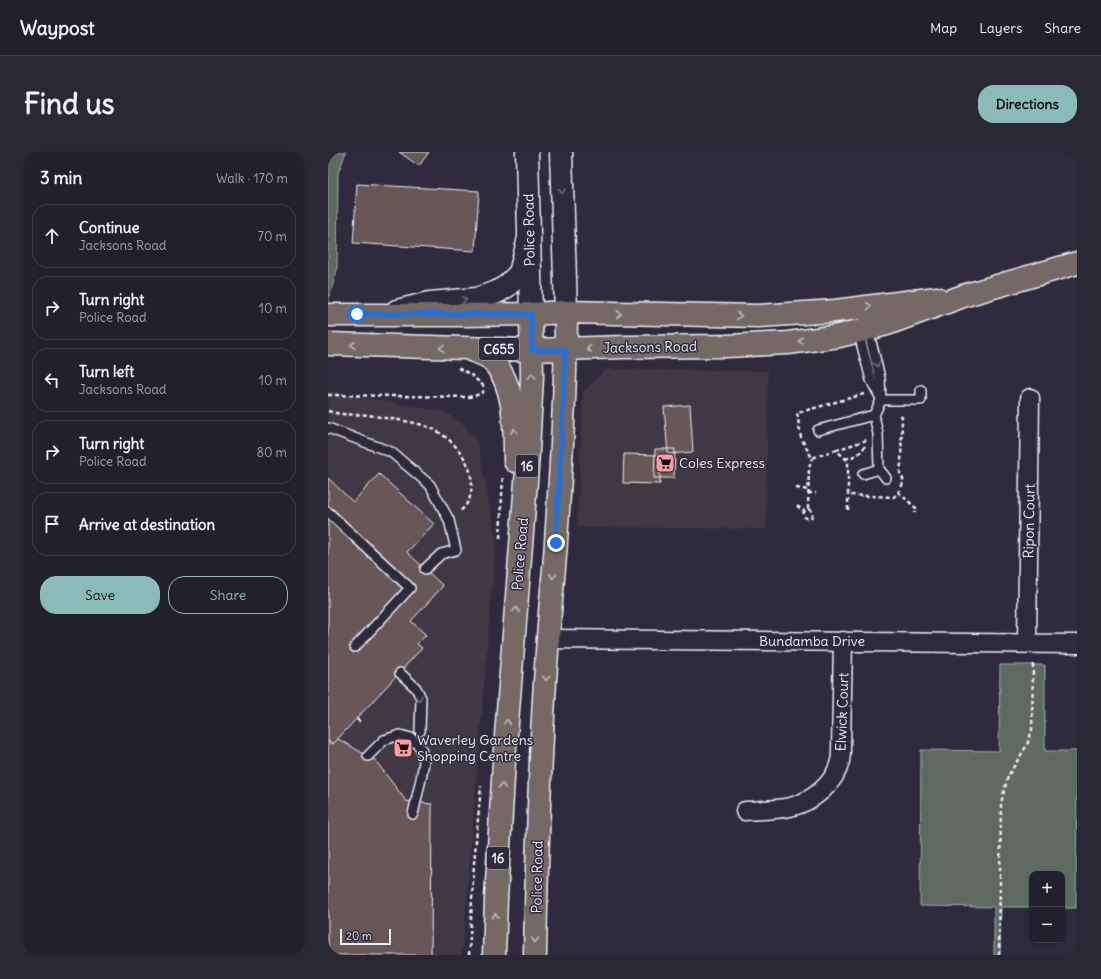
<!DOCTYPE html>
<meta charset="utf-8">
<style>
:root{--surface:#23202e;--page:#2b2836;--text:#f1f3f6;--muted:#a3a3aa;--line:#403e4a;--accent:#8bbbb9}
body{margin:0;font-family:Delius,sans-serif;background:var(--page);color:var(--text)}
.controls{position:absolute;right:12px;bottom:12px;display:grid;overflow:hidden;border-radius:8px;box-shadow:0 1px 3px #0004}
.controls button{width:36px;height:36px;display:grid;place-items:center;padding:0;border:0;border-bottom:1px solid var(--line);background:var(--surface);color:var(--text);font:20px sans-serif}
.scale{position:absolute;left:12px;bottom:10px;width:51px;box-sizing:border-box;padding-left:4px;border:2px solid #e8f1f8;border-top:0;font-size:11px;line-height:14px;white-space:nowrap;color:#e8f1f8;-webkit-text-stroke:3px #2f2a3d;paint-order:stroke}
.stop{position:absolute;width:12px;height:12px;margin:-9px;border:3px solid #1a73e8;border-radius:50%;background:#fff}
.stop.end{background:#1a73e8;border-color:#fff;box-shadow:0 1px 4px #0008}
.list{margin:0;padding:0;list-style:none}
h2{display:flex;justify-content:space-between;align-items:center;height:52px;margin:0;padding:0 16px;font-size:17px}
h2 small{font-size:13px;font-weight:400;color:var(--muted)}
.list li{display:grid;grid-template-columns:26px 1fr auto;gap:12px;align-items:center;box-sizing:border-box;height:64px;margin:0 8px 8px;padding:0 8px;border:1px solid var(--line);border-radius:16px}
.list b{display:block;font-size:15px;white-space:nowrap}
.list p{margin:0;font-size:13px;white-space:nowrap;color:var(--muted)}
.list em{font-size:13px;font-style:normal;color:var(--muted)}
.actions{display:flex;gap:8px;padding:12px 16px}
.actions a{flex:1;padding:9px 0;border:1px solid var(--accent);border-radius:16px;text-align:center;font-size:14px;color:var(--accent)}
.actions .main{background:var(--accent);color:#111}
.icon{flex:none;width:22px;height:22px;fill:none;stroke:currentColor;stroke-width:2;stroke-linecap:round;stroke-linejoin:round}
.map{position:relative;flex:none;width:749px;height:803px;overflow:hidden;border-radius:16px}
header{display:flex;align-items:center;gap:24px;box-sizing:border-box;height:56px;padding:0 20px;background:var(--surface);border-bottom:1px solid var(--line)}
header strong{font-size:19px}
nav{display:flex;gap:22px;margin-inline-start:auto;font-size:14px}
.intro{display:flex;align-items:center;justify-content:space-between;box-sizing:border-box;height:96px;padding:0 24px}
h1{margin:0;font-size:28px}
.button{padding:10px 18px;border-radius:16px;background:var(--accent);color:#111;font-size:14px;font-weight:700}
main{display:flex;gap:24px;padding:0 24px}
aside{flex:1;background:var(--surface);border-radius:16px;box-shadow:0 1px 3px #0004}
.map>svg:first-child{display:block}
.built{fill:#403845}
.green{fill:#5c6b61;stroke:#a2aeac}
.building{fill:#695757;stroke:#e8f1f8}
.lines{fill:none;stroke-linecap:round;stroke-linejoin:round}
.lane-casing{stroke:#e8f1f8;stroke-width:12}
.street-casing{stroke:#e8f1f8;stroke-width:21}
.secondary-casing{stroke:#e8f1f8;stroke-width:25}
.primary-casing{stroke:#e8f1f8;stroke-width:25}
.path{stroke:#e8f1f8;stroke-width:2.5;stroke-dasharray:4 3;stroke-linecap:butt}
.lane{stroke:#2f2a3d;stroke-width:9}
.street{stroke:#2f2a3d;stroke-width:18}
.secondary{stroke:#2f2a3d;stroke-width:22}
.primary{stroke:#766964;stroke-width:22}
.oneway{stroke:#70707e}
.oneway2{stroke:#babbbd}
.route{stroke:#1a73e8;stroke-width:5}
.labels{text-anchor:middle;stroke-width:3;stroke-linejoin:round;paint-order:stroke}
.shield{fill:#2f2a3d;stroke:#b0b5c0;stroke-width:1}
.shield-label{font-size:13px;font-weight:bold;fill:#e8f1f8}
.street-label{font-size:14px;fill:#e8f1f8;stroke:#2f2a3d}
.poi-label{font-size:14px;fill:#e8f1f8;stroke:#2f2a3d;text-anchor:start}
</style>
<header>
<strong>Waypost</strong>
<nav><a>Map</a><a>Layers</a><a>Share</a></nav>
</header>
<div class="intro"><h1>Find us</h1><a class="button">Directions</a></div>
<main>
<aside>
<h2>3 min<small>Walk · 170 m</small></h2>
<ul class="list">
<li><svg class="icon" aria-label="ahead" viewBox="0 0 24 24"><path d="M12 20V5M6 11l6-6 6 6"/></svg><div><b>Continue</b><p>Jacksons Road</p></div><em>70 m</em></li>
<li><svg class="icon" aria-label="right" viewBox="0 0 24 24"><path d="M7 20v-9h11M14 6l5 5-5 5"/></svg><div><b>Turn right</b><p>Police Road</p></div><em>10 m</em></li>
<li><svg class="icon" aria-label="left" viewBox="0 0 24 24"><path d="M17 20v-9H6M10 6l-5 5 5 5"/></svg><div><b>Turn left</b><p>Jacksons Road</p></div><em>10 m</em></li>
<li><svg class="icon" aria-label="right" viewBox="0 0 24 24"><path d="M7 20v-9h11M14 6l5 5-5 5"/></svg><div><b>Turn right</b><p>Police Road</p></div><em>80 m</em></li>
<li><svg class="icon" aria-label="arrive" viewBox="0 0 24 24"><path d="M6 21V4h12l-3 4 3 4H6"/></svg><div><b>Arrive at destination</b></div></li>
</ul>
<div class="actions"><a class="main">Save</a><a>Share</a></div>
</aside>
<div class="map">
<svg width="749" height="803" viewBox="0 0 749 803">
<rect width="100%" height="100%" fill="#2f2a3d"/>
<filter id="ink" filterUnits="userSpaceOnUse"><feTurbulence type="fractalNoise" baseFrequency=".025" numOctaves="2"/><feDisplacementMap in="SourceGraphic" scale="8" xChannelSelector="R" yChannelSelector="G"/><feConvolveMatrix kernelMatrix="1 2 1 2 8 2 1 2 1" color-interpolation-filters="sRGB"/></filter>
<g filter="url(#ink)">
<path class="built" d="M278,217L440,219L438,377L249,375L255,240Z
M0,239L117,260L136,273L150,291L168,389L134,803H0Z"/>
<path class="green" d="M0,0H18L10,21L9,118L0,149Z
M672,513H717V599H749L748,756H734V722H704V755H673L672,803H666V755L592,754L593,598L671,599Z"/>
<path class="building" d="M71,0H101L91,14Z
M29,32L151,39L147,99L25,91Z
M362,253L365,300L340,302L336,255Z
M327,297H347L346,326H326Z
M296,302L332,303V332L295,331Z
M51,322L106,372L79,400L115,434L83,469L98,483L89,492L94,496L5,592L0,589V326L25,350Z
M10,587L47,608L78,649L104,652L103,803H0V589L5,592Z"/>
<g class="lines">
<g class="lane-casing">
<path id="lane" d="M540,177L552,226L553,248L546,263L550,282L551,317L558,326
M530,179L543,228L552,245
M553,248H593V238
M0,276L63,300L102,333L121,368L128,398L113,402L97,417
M490,278L546,263
M535,322L551,317
M0,360L82,436L27,495
M72,521L88,536L93,546L92,579
M40,604L56,588L72,583L83,586L93,596L96,610L93,627L85,662"/>
</g>
<g class="street-casing">
<path id="street" d="M220,487L749,492
M699,491L702,246
M417,659C432,658 448,658 462,655C484,650 507,632 512,609C513,605 513,601 513,597L515,489"/>
</g>
<g class="secondary-casing">
<path id="secondary" d="M199,0L203,162
M233,0L238,160
M69,159L102,151L148,147L169,140L179,134L192,121L201,86"/>
</g>
<g class="primary-casing">
<path id="primary" d="M0,163H135L203,162L238,160L431,164L507,159L609,146
M0,192L204,198L296,195L398,194L460,191L511,184L559,172L638,143L749,111
M141,197C147,200 156,202 161,206C188,228 187,278 187,309
M166,803L168,747L176,609L199,317L204,226L203,162
M207,803C209,697 212,592 220,486C222,454 226,422 228,390C233,313 238,237 238,160"/>
</g>
<path class="path" d="M130,216L142,222L158,236
M536,242L469,261L473,286L484,306L508,298L520,309V343L566,345L572,338L576,329L572,321L573,312L574,265L571,261
M0,243L141,245L153,242L158,236
M0,259C5,260 10,262 15,262C23,263 32,262 40,263C48,264 56,266 64,267C77,269 91,271 103,276C122,285 139,303 143,324C145,338 143,351 131,360
M508,298L539,288
M517,307C527,304 532,303 537,294
M468,336L481,338
M570,340L588,356L587,361
M480,341H488
M469,354L476,359
M480,357L481,316L484,306
M475.5 362a4.5 4.5 0 1 1 9 0a4.5 4.5 0 1 1-9 0Z
M520,358V343
M172,386L175,323
M29,567L32,570
M141,803L146,711L153,634
M671,803L673,651L680,624L699,593L704,578L705,511"/>
<use href="#lane" class="lane"/>
<use href="#street" class="street"/>
<use href="#secondary" class="secondary"/>
<use href="#primary" class="primary"/>
</g>
<defs><path id="oneway-chevron" d="M-2-3.5L2.5 0L-2 3.5" fill="none" stroke-width="1.6" stroke-linecap="round" stroke-linejoin="round"/></defs>
<g class="oneway">
<use href="#oneway-chevron" transform="translate(234 39) rotate(88)"/>
<use href="#oneway-chevron" transform="translate(136 148) rotate(-5)"/>
<use href="#oneway-chevron" transform="translate(549 212) rotate(76)"/>
<use href="#oneway-chevron" transform="translate(91 546) rotate(77)"/>
</g>
<g class="oneway2">
<use href="#oneway-chevron" transform="translate(541 154) rotate(-8)"/>
<use href="#oneway-chevron" transform="translate(291 162) rotate(1)"/>
<use href="#oneway-chevron" transform="translate(411 164) rotate(1)"/>
<use href="#oneway-chevron" transform="translate(473 189) rotate(172)"/>
<use href="#oneway-chevron" transform="translate(25 193) rotate(-179)"/>
<use href="#oneway-chevron" transform="translate(114 196) rotate(-179)"/>
<use href="#oneway-chevron" transform="translate(261 197) rotate(177)"/>
<use href="#oneway-chevron" transform="translate(204 224) rotate(-89)"/>
<use href="#oneway-chevron" transform="translate(186 279) rotate(-93)"/>
<use href="#oneway-chevron" transform="translate(225 424) rotate(95)"/>
<use href="#oneway-chevron" transform="translate(188 458) rotate(-85)"/>
<use href="#oneway-chevron" transform="translate(218 526) rotate(93)"/>
<use href="#oneway-chevron" transform="translate(179 570) rotate(-85)"/>
<use href="#oneway-chevron" transform="translate(174 634) rotate(-87)"/>
<use href="#oneway-chevron" transform="translate(167 764) rotate(-89)"/>
<use href="#oneway-chevron" transform="translate(207 788) rotate(91)"/>
</g>
</g>
<g class="lines" filter="url(#ink)">
<path class="route" d="M29,162H203L204,198H238L228,391"/>
</g>
<defs>
<g id="supermarket-square" transform="scale(1)"><rect x="-9" y="-9" width="18" height="18" rx="4" fill="#ff9aa2" stroke="#2f2a3d"/><path d="M-6-5.5h2.5l.6 2H6L4.5 2H-2.5L-4.4-4H-6ZM-1.5 3.2a1.3 1.3 0 1 0 .1 0ZM3 3.2a1.3 1.3 0 1 0 .1 0Z" fill="#111"/></g>
</defs>
<g fill-rule="evenodd">
<use href="#supermarket-square" x="337" y="311"/>
<use href="#supermarket-square" x="75" y="596"/>
</g>
<g class="labels">
<g class="shield">
<rect x="151" y="186" width="40" height="22" rx="3"/>
<rect x="188" y="303" width="22" height="22" rx="3"/>
<rect x="159" y="695" width="22" height="22" rx="3"/>
</g>
<g class="shield-label">
<text x="171" y="202">C655</text>
<text x="199" y="319">16</text>
<text x="170" y="711">16</text>
</g>
<g class="street-label">
<text transform="translate(201 78) rotate(-91)" y="5">Police Road</text>
<text transform="translate(322 195) rotate(-1)" y="5">Jacksons Road</text>
<text transform="translate(701 369) rotate(-89)" y="5">Ripon Court</text>
<text transform="translate(192 402) rotate(-85)" y="5">Police Road</text>
<text x="484" y="494">Bundamba Drive</text>
<text transform="translate(514 560) rotate(-88)" y="5">Elwick Court</text>
<text transform="translate(209 725) rotate(-89)" y="5">Police Road</text>
</g>
<g class="poi-label">
<text x="351" y="316">Coles Express</text>
<text x="89" y="593">Waverley Gardens<tspan x="89" dy="16">Shopping Centre</tspan></text>
</g>
</g>
</svg>
<div class="controls">
<button>+</button>
<button>−</button>
</div>
<div class="scale">20 m</div>
<div class="stop" style="left:29px;top:162px"></div>
<div class="stop end" style="left:228px;top:391px"></div>
</div>
</main>
